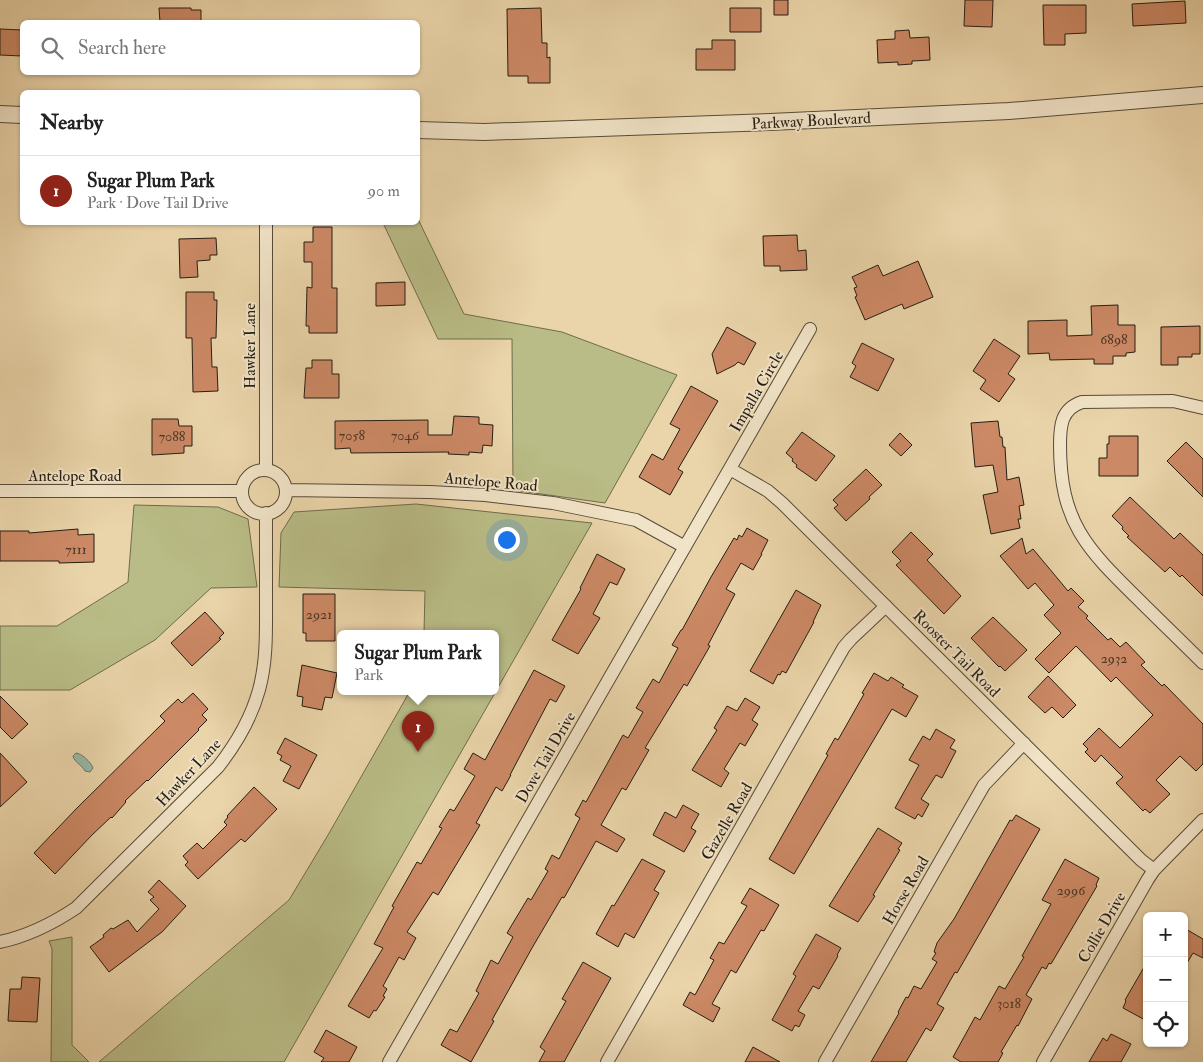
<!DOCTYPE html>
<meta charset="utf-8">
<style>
:root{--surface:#fff;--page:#f6f6f6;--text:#222;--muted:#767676;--line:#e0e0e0;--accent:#8f2418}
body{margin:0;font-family:"IM FELL Double Pica",serif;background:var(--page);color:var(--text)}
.controls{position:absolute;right:15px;bottom:15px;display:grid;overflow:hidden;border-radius:8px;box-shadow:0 1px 4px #0004}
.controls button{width:45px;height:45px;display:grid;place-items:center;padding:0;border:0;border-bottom:1px solid var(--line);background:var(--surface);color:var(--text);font:25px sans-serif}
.you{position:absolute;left:506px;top:539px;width:18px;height:18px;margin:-12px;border:4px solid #fff;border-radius:50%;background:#1a73e8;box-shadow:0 0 0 8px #1a73e833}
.badge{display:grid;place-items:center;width:32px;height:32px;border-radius:50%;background:var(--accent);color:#fff;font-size:16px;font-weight:700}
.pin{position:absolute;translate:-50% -41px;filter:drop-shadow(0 1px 2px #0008)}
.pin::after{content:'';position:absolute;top:26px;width:18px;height:15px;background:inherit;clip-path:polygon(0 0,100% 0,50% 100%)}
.popup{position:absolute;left:337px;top:630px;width:162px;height:65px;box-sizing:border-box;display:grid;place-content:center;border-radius:8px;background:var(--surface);filter:drop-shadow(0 1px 4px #0005);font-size:16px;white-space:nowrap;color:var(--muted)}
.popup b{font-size:19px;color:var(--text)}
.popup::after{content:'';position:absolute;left:50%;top:100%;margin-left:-10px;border:10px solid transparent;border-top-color:var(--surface)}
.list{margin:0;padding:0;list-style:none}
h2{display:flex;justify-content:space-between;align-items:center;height:65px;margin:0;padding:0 20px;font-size:21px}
h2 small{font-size:16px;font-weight:400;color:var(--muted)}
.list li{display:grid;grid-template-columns:32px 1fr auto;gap:15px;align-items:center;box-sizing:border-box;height:70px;padding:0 20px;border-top:1px solid var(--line)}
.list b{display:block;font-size:19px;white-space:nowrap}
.list p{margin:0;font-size:16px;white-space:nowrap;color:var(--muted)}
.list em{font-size:16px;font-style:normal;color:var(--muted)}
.icon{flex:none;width:28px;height:28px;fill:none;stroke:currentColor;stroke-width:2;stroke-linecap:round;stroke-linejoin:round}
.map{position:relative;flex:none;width:1203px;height:1062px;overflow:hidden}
.search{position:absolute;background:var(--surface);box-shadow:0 1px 4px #0004;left:20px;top:20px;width:400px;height:55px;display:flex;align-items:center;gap:12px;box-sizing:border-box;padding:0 18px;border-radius:8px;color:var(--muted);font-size:19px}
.panel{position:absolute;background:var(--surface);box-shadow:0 1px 4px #0004;left:20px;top:90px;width:400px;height:135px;border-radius:8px}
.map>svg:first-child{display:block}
.green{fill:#b9bc86;stroke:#6f6c4c}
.water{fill:#98b8a9;stroke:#6a7a6d}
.building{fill:#cc8965;stroke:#251d12}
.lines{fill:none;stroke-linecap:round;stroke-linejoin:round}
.minor-casing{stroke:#564b38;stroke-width:14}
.tertiary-casing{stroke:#564b38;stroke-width:18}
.minor{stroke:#f1e3c7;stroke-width:12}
.tertiary{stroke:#f1e3c7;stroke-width:16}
.labels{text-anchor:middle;stroke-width:4;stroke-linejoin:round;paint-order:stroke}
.number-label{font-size:14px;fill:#4f3827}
.street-label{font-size:16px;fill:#251d12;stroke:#f1e3c7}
</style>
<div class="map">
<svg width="1203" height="1062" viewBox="0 0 1203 1062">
<rect width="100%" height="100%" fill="#ead4a9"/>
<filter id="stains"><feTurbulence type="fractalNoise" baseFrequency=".004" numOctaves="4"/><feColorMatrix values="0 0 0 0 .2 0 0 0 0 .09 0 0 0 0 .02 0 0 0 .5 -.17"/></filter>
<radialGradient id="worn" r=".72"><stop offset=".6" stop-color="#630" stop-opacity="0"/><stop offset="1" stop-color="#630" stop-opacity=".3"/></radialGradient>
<path class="green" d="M418,219L464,314L562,332L677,375L605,503L513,490L512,339H438L383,223L418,222Z
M416,504L592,523L284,1062H99L289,900L328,835L410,691H496V633H424L425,591L279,587L281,533L294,512Z
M134,505L218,507L248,519L257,587L211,588L155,640L70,690H0V626H57L128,582Z
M72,937V1045L89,1062H51L52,949L49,941Z"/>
<path class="water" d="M76,753C81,753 91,762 93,768L90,772L85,771C82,765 74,762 73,756Z"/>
<path class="building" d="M774,0H788V15H774Z
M965,0H993L992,27L964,26Z
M1185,1L1186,23L1133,26L1132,4Z
M1043,5H1086V33L1065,34V45H1044Z
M159,8H191V10H201V22H160Z
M541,8L542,43H547V58L550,57V83H528V76H508L507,9Z
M730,8H761V32H730Z
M0,29L22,30V56L0,55Z
M909,30L910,38L929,37L930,60L912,61V64L898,65V62L878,63L877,40L895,39V31Z
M712,40H735V70H696V49H712Z
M313,227H332V288H337V333H309V326H306L307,287L312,288V262H304V242H313Z
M797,235L798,251L806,250L807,270L780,271V266H764L763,236Z
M216,238L217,255H210V260L197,261L198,277L180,278L179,239Z
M918,261L933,297L904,309L902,304L865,320L855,297L857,296L854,288L857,287L852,277L878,265L883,276Z
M405,282V305L376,306V283Z
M186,292H214V300H217L216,338H211L212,367H217L218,391L193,392L192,338H186Z
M1118,305V325H1135V352L1126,353V356H1113V364H1094V359L1050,360L1049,353L1028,354V321L1067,320V336L1092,335L1091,306Z
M1200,326V354H1192V357H1178V365H1161V327Z
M727,327L756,343L744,365L738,362L735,365L717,374L712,354Z
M994,339L1020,356L1008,374L1015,379L999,402L980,389L986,380L973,371Z
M862,343L894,359L878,391L850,377L856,366L852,363Z
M312,360H332V374H339V398H304L306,368H312Z
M691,386L718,401L678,469L683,472L670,495L639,477L652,454L663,460L680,429L670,424Z
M454,416L479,417V424L493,425L492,446L483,445L482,453L469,452V455L448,454L449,452L351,453L350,448L335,449V421L428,420V435H452Z
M152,419H178L179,426H192V446H184V453L152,455Z
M998,421L1000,437H1002L1003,447H1005L1007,480L1019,477L1024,505L1019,506L1021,519H1018L1020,528L991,534L983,495L998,492L993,465L975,467L971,423Z
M802,432L835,456L816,481L796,467L797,465L792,461L793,459L786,453Z
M900,433L912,445L901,456L889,445Z
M1109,436H1138V476H1099V458H1107V444H1109Z
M1186,442L1203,459V497L1167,461Z
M866,469L882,485L869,497L870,499L846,521L834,508L838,505L833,500Z
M1130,497L1174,539L1180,533L1203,555V596L1182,575L1180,577L1170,567L1165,572L1127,537L1129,536L1122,529L1123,527L1112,516Z
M747,528L768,540L761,554H762L753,570L741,563L726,589L735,594L708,645L710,646L687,686L684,684L645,748L649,750L626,790L622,788L601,825L625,839L617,852L596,841L564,898L562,897L532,948L492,1020L494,1021L471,1062L441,1045L450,1029L457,1032L479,993L476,991L491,960L498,964L513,937L507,933L528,898L531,900L548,871L545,869L552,855L559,859L580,818L575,815L583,800L586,802L623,735L628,738L643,712L636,708L653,679L659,683L678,648L672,645L681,630H682L711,577L734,538L737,540L739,535L742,537Z
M78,529V535L94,534V562L59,563V561H0V531H29V533Z
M911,532L933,554L927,560L961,596L944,614L896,565L901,561L892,552Z
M1022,538L1026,554L1033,549L1068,591L1071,588L1084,601L1078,607L1088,616L1086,618L1108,640L1111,638L1120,647L1126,642L1145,662L1141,665L1162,686L1164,684L1203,724V764L1196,771L1180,756L1156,780L1170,794L1150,813L1145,809L1143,811L1116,783L1123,777L1101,755L1095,762L1085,752L1088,749L1083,744L1099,728L1120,748L1153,715L1116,677L1111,682L1076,646L1049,673L1035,659L1061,633L1044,615L1054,605L1035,583L1028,589L1000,556Z
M597,554L625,569L617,585L610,582L593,614L600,618L578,654L552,640L581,589L580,588Z
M796,590L821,605L813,622H814L786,673L782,671L780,675L778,674L773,684L750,671Z
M303,594H335V641H306V633H303Z
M205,612L224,633L219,638L221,639L192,666L171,643Z
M993,617L1027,650L1005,671L1000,666L999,667L971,638Z
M302,665L337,673L332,698L325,697L322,710L302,706L303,697L297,696Z
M534,670L565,686L556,702L550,699L510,775H511L502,791L496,787L476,823L480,825L438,895L433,892L407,932L416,938L404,960L399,957L383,986L387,989L383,996L385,997L376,1011L374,1010L369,1018L348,1006L383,948L374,944L394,907L392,906L417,862L421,864L442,828L439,827L450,809L454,811L475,776L464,769L473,753L485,760Z
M874,673L888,681L891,677L904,685L902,687L918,696L906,717L892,709L794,874L769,859L828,755L826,754L835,738L838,740L864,694L862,693Z
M1048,676L1076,705L1063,718L1052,707L1045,713L1028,697Z
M193,693L208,709L202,715L207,720L198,729L199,730L148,781L147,780L125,801L126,802L112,818L111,817L92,835L55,874L34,853L77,808L165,721L160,716L178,699L182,703Z
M0,696L28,724L12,739L0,727Z
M745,698L760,707L752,720L758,724L745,746L740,743L724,769L729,773L721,787L692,770L717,730L714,728L727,706L737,711Z
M936,729L955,740L950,748L956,751L942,778L936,775L921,799L929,804L922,817L918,814L915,819L895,808L919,765L909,760L923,736L930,740Z
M285,738L317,755L299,789L283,781L291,766L280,760L282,756L277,753Z
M0,753L27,782L0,807Z
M254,787L277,809L245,842L241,839L198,879L185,865L188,862L183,856L197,843L203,849L227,825L224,822L228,817L227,816Z
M683,805L699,814L691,828L696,831L684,852L653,835L665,812L676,818Z
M1016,815L1040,829L957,973L955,972L937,1004L944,1008L931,1031L926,1028L906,1062H871L899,1013L898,1012L906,997L908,998L914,986L921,989L937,962L932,959L936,953L934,952L937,943L954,919L1010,820L1012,821Z
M878,828L902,843L898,849L900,850L873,895L875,896L858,922L829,906Z
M642,859L665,871L654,890L659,893L634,938L625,933L618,947L596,934L612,905L614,906Z
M1065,859L1099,878L1096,885L1097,886L1051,964L1049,963L1046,969L1042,967L1026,995L1032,999L1018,1026L1017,1025L1001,1052L1003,1053L998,1062H961L953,1057L975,1017L980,1020L999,986L1005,989L1024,957L1022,956L1051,904L1042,900Z
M159,880L186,906L162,932L109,972L90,947L104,937L103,935L111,928L113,929L128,920L137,932L159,909L150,900L154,897L148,892Z
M750,888L779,905L764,931L761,930L736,973L731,970L712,1004L720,1008L713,1022L683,1005L690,992L695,995L714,960L710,958L719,942L724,944L747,906L741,903Z
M1184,928L1203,939V958L1193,953L1184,968Z
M816,934L841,948L837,955L838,956L819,989L813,986L798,1011L805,1015L799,1027L795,1025L792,1031L772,1020L796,976L793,974Z
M583,962L611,978L564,1062H539L545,1051L540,1047L566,1001L562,999Z
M1147,962V1021L1123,1008L1126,1001L1125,1000Z
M22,977L40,978L37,1022L8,1021L10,989H21Z
M326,1030L357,1047L349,1062H321L324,1058L314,1052Z
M1111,1034L1131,1044L1121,1062H1089L1103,1038L1107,1041Z
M753,1047L780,1062H745Z"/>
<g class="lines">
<g class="minor-casing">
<path id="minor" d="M266,222V469
M1203,408L1173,401L1082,402C1061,409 1060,426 1060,445C1060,522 1086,548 1138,599C1159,620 1181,641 1203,663
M730,469L768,491L782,503L1141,860L1154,870
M242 492a22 22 0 1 1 44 0a22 22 0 1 1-44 0Z
M286,490L430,492L485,495L553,503L636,520L685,547
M0,491H241
M0,942C28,936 52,924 76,908L218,767C236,744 251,719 259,690C267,661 266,631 266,602C266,572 266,543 266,513
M389,1062L810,329
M607,1062L844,647L851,639L886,606
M825,1062L984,785L1024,743
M1043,1062L1148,879L1154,870L1203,820"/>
</g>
<g class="tertiary-casing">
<path id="tertiary" d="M0,114L22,115
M418,130L484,132L770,122L1009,111L1203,95"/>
</g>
<use href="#minor" class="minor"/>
<use href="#tertiary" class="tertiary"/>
</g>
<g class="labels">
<g class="number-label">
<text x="1114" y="344">6898</text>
<text x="352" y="440">7058</text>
<text x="405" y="440">7046</text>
<text x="172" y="441">7088</text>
<text x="76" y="554">7111</text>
<text x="319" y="619">2921</text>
<text x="1114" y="663">2932</text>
<text x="1071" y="895">2996</text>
<text x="1009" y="1008">3018</text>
</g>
<g class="street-label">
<text transform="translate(811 120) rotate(-3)" y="6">Parkway Boulevard</text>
<text transform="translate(249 346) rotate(-90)" y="6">Hawker Lane</text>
<text transform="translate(756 391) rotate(-60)" y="6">Impalla Circle</text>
<text x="75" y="481">Antelope Road</text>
<text transform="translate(491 481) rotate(5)" y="6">Antelope Road</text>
<text transform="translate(957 653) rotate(45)" y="6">Rooster Tail Road</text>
<text transform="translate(545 757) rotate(-60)" y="6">Dove Tail Drive</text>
<text transform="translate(188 772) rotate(-47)" y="6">Hawker Lane</text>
<text transform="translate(726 821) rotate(-60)" y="6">Gazelle Road</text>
<text transform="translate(905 890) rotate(-60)" y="6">Horse Road</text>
<text transform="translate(1101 927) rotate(-60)" y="6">Collie Drive</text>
</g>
</g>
<rect width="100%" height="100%" filter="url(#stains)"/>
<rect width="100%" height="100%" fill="url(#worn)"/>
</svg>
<div class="controls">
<button>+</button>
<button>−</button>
<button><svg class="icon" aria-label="locate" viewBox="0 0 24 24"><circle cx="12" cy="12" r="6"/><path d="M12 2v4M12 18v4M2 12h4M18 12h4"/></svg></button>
</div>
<div class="you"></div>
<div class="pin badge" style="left:418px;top:752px">1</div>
<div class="popup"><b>Sugar Plum Park</b>Park</div>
<div class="search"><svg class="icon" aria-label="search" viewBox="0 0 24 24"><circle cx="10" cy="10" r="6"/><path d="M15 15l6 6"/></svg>Search here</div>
<section class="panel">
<h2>Nearby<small></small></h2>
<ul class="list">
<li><span class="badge">1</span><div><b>Sugar Plum Park</b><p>Park · Dove Tail Drive</p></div><em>90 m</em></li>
</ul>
</section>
</div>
